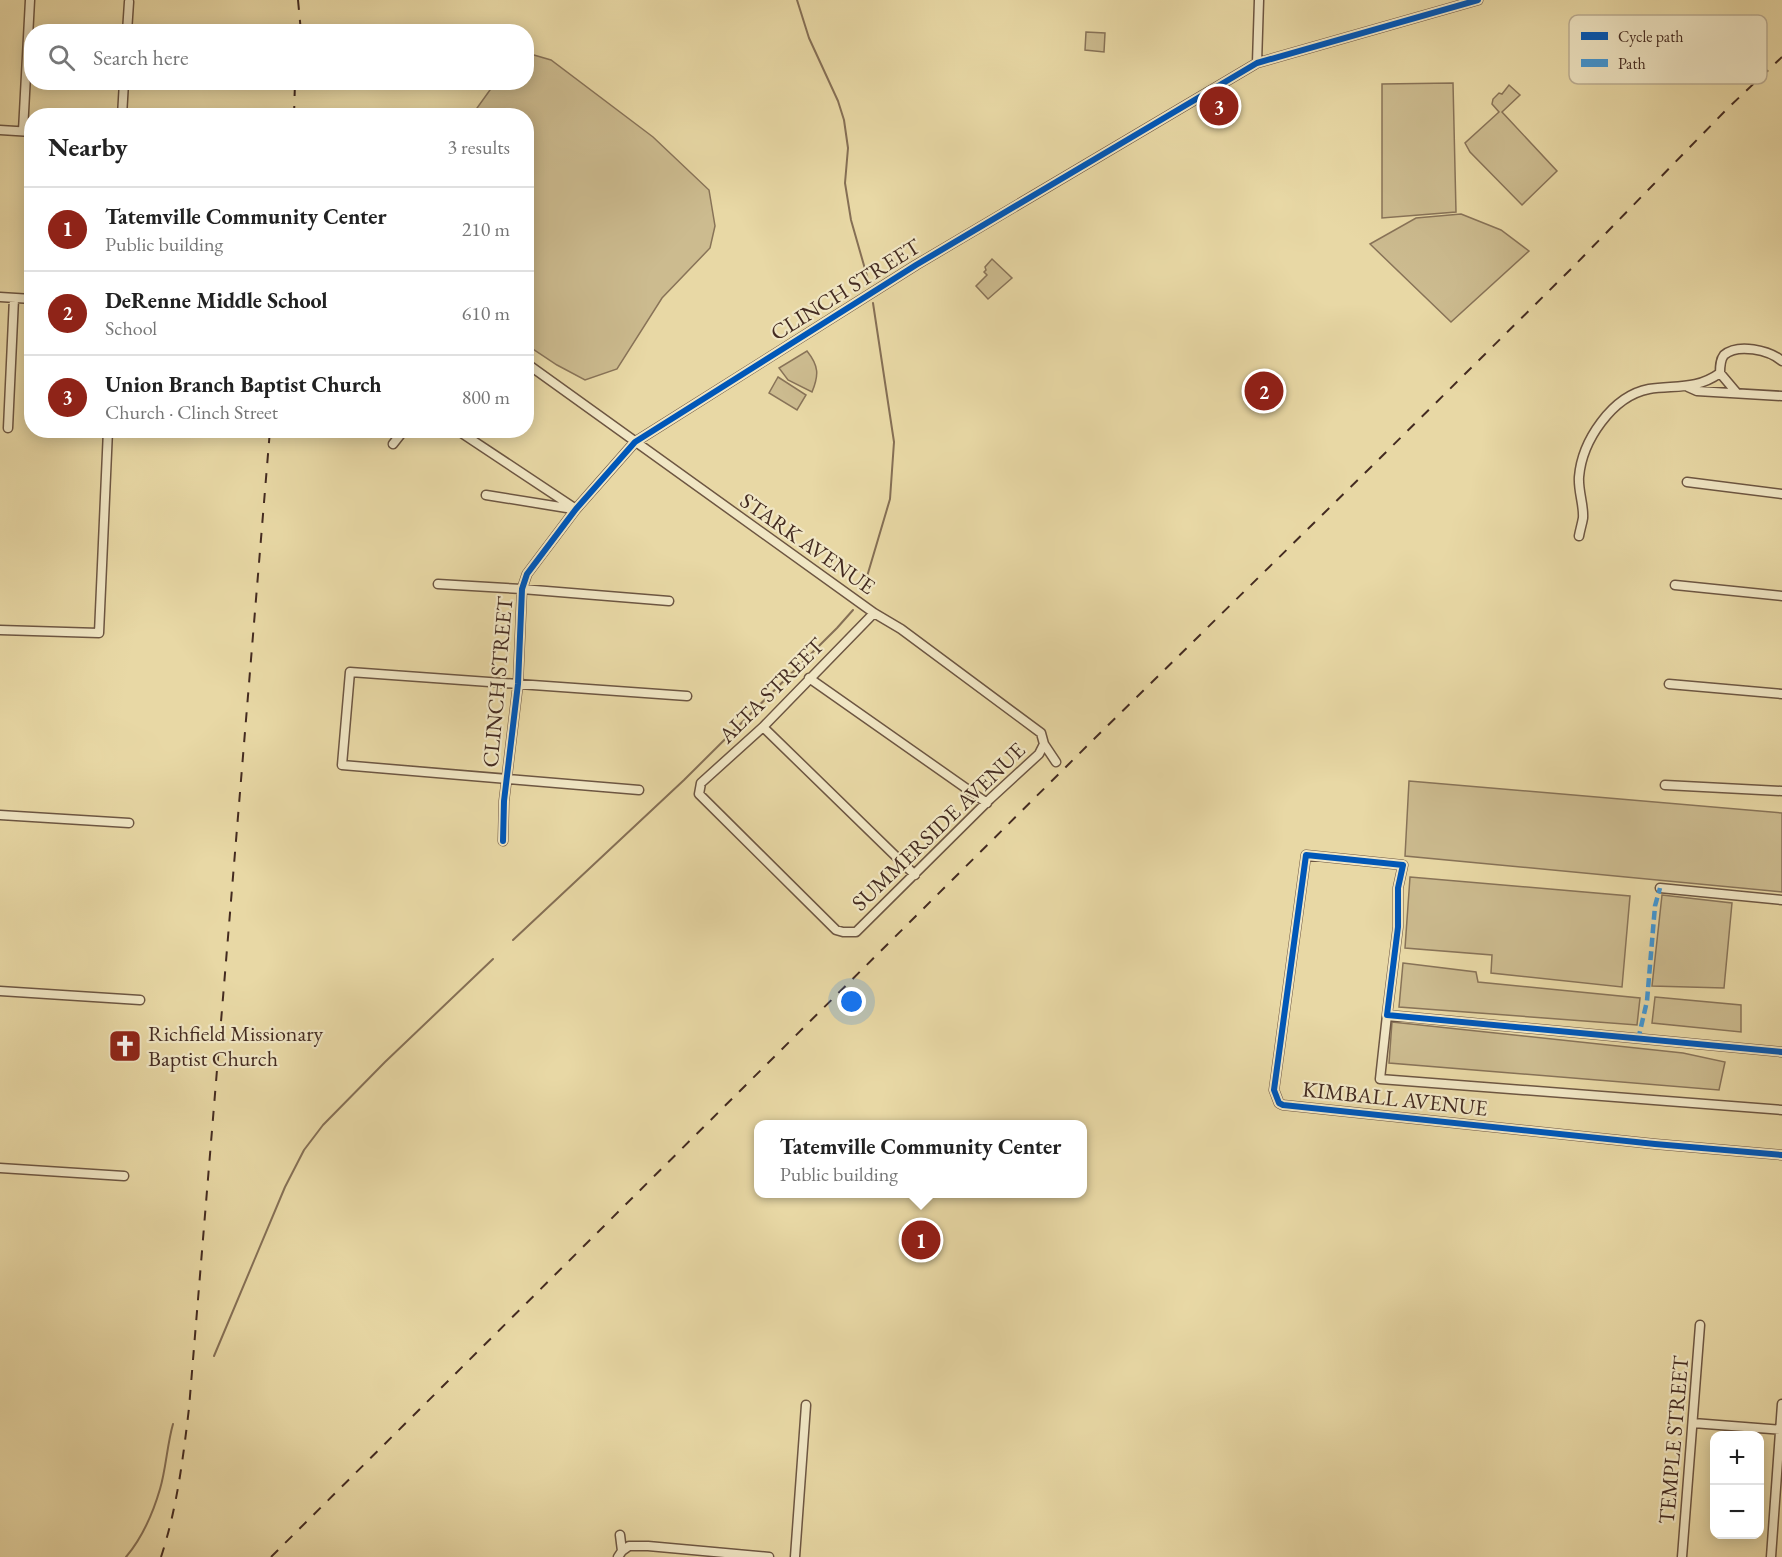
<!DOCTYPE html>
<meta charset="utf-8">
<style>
:root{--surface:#fff;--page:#f2f2f2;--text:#222;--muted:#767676;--line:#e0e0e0;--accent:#8f2418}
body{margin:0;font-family:"EB Garamond",serif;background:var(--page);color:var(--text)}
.controls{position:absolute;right:18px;bottom:18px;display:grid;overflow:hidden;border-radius:12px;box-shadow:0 3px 15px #0003}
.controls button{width:54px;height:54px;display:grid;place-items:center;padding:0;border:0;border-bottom:2px solid var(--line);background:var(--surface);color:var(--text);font:30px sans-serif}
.you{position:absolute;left:852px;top:1002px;width:21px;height:21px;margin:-15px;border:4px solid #fff;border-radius:50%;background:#1a73e8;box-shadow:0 0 0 9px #1a73e833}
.badge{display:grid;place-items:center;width:39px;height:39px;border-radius:50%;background:var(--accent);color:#fff;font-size:20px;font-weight:700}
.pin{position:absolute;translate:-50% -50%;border:3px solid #fff;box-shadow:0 2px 6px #0006}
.popup{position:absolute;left:754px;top:1120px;width:333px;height:78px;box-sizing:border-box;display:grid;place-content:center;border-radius:12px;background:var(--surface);filter:drop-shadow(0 2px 4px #0005);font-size:20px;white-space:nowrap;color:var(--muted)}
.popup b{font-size:22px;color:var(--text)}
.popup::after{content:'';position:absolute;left:50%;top:100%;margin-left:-12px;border:12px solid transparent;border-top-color:var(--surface)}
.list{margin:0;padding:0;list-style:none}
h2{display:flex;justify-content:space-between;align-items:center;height:78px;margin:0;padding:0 24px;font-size:26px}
h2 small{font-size:20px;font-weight:400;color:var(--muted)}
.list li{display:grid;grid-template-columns:39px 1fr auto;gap:18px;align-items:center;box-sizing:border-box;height:84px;padding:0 24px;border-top:2px solid var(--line)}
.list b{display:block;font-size:22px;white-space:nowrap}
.list p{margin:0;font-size:20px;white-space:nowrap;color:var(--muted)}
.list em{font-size:20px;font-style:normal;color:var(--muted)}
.icon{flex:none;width:33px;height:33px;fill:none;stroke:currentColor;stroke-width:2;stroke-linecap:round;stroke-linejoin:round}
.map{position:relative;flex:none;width:1782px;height:1557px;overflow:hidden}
.search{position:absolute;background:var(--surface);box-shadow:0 3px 15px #0003;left:24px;top:24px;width:510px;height:66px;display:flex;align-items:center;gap:15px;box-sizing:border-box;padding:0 21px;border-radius:24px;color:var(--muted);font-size:22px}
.panel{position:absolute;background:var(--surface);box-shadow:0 3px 15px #0003;left:24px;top:108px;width:510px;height:330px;border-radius:24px}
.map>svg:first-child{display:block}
.green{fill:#ccbb8f;stroke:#887358;stroke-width:1.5}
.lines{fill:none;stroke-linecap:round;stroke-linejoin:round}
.stream{stroke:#856f55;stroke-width:2}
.minor-casing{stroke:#6d5642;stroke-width:11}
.minor{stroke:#f0e6c4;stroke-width:8}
.rail{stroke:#442b21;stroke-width:2;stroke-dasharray:10 10;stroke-linecap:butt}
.quiet{stroke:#4096d5;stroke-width:4.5;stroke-dasharray:9 4.5;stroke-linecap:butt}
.cycleway-casing{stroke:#f0e6c4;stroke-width:10}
.cycleway{stroke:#0057b8;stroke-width:6}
.labels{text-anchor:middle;stroke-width:4.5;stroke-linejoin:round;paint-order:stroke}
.street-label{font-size:22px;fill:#442b21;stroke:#f0e6c4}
.poi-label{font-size:22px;fill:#442b21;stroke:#f0e6c4;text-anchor:start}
.key{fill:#f0e6c4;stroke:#bcae93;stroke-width:1.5}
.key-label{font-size:16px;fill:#442b21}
</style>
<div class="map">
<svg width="1782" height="1557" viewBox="0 0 1782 1557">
<rect width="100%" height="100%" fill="#e8d8a5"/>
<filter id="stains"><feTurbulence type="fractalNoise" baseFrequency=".00333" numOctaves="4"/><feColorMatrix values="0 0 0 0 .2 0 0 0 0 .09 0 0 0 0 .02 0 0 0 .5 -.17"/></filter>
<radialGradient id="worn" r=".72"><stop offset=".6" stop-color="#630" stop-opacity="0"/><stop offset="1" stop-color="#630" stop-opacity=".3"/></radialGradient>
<path class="green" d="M1086,32L1105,33L1104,52L1085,50Z
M527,53L551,60L653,137L709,190L715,226L710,248L662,298L617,369L585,380L557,365L527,345L526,116L472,115L495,83L526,82Z
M1453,83L1456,212L1382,218V84Z
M1509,85L1520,95L1502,112L1557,171L1522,205L1470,152L1465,143L1499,112L1492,104L1493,99L1499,93L1502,94Z
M1461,214L1501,230L1529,251L1451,322L1370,244L1416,218Z
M992,259L1012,278L988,299L976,286L987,275L984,272L986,270L985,267Z
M807,351C819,366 819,375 812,392L788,380L779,368Z
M778,377L806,395L797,410L769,393Z
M1409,781L1782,813V892L1405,856Z
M1410,877L1630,896L1622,987L1491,973L1492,955L1405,948Z
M1662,895L1732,903L1724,988L1652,986Z
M1403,963L1476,972L1478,982L1640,998L1637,1025L1399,1007Z
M1655,997L1741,1005V1032L1652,1023Z
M1392,1022L1683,1053L1725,1062L1719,1090L1389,1063Z"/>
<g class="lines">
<path class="stream" d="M797,0L809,38L838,101L844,120L848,148L845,183L851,220L869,283
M863,590L890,499L894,442L873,303
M513,940L684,780L837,628L853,610
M214,1356L285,1187L304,1150L323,1125L385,1062L493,959
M126,1557C142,1538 153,1513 160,1489C166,1469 167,1445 173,1424"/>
<g class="minor-casing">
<path id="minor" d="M127,32L129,2
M1257,63L1259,0
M122,116L124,82
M0,130L32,132
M23,131L30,0
M0,297L32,299
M526,363L874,613L901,629L1041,733L1044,744L1056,762
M1720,373L1736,392
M1688,387L1697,391L1782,396
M8,428L14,298
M457,430L576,509
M393,444L404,430
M1687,482L1782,494
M486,495L573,509
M1579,536C1580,530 1582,524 1583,518C1584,505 1578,491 1579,477C1582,441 1612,396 1649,389C1676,385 1696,390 1720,373C1720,367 1720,360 1724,355C1738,343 1769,350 1782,361
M438,584L522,589L669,601
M1675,585L1782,596
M874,613L763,727L701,783L699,794L836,930L843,932H856L990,799L1039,754L1044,744
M0,630L99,633L108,430
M809,678L987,803
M1669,684L1782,694
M763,727L915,875
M1665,785L1782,791
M639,790L342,765L350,672L687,696
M0,815L129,823
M503,841L504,801L518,684L522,589L527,574L576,509L635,442L916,265L1257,63L1478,0
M1660,888L1782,900
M0,991L140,1000
M1387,1015L1380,1079L1782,1110
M1782,1052L1387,1015L1398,927V888L1403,865L1306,855L1274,1090L1279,1103L1283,1105L1655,1144L1782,1155
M0,1168L124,1176
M1693,1423L1782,1430
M622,1551L629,1546H648L769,1557
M618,1557L622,1551L620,1535
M795,1557L806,1405
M1682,1557L1700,1325
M1771,1557L1782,1404"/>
</g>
<use href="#minor" class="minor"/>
<path class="rail" d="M298,0L301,32
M294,116L295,82
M161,1557C177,1508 183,1459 189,1408L270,430
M271,1557L1094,739L1370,468L1571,269L1729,107L1782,57"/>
<path class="quiet" d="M1638,1040L1647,1001L1655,906L1660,888"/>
<g class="cycleway-casing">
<path id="cycleway" d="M503,841L504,801L518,684L522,589L527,574L576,509L635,442L916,265L1257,63L1478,0
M1782,1052L1387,1015L1398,927V888L1403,865L1306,855L1274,1090L1279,1103L1283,1105L1655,1144L1782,1155"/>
</g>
<use href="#cycleway" class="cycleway"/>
</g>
<defs>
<g id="church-square" transform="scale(1.725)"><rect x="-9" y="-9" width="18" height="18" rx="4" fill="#8f2418" stroke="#f0e6c4"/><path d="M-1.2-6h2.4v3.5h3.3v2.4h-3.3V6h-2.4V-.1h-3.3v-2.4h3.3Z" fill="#fff"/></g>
</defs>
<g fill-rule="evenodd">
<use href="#church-square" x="125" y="1046"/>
</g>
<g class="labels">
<g class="street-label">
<text transform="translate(845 289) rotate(-32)" y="8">CLINCH STREET</text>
<text transform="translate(808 543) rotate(35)" y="8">STARK AVENUE</text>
<text transform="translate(497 682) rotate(-85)" y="8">CLINCH STREET</text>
<text transform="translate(771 690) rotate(-45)" y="8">ALTA STREET</text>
<text transform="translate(938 826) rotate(-44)" y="8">SUMMERSIDE AVENUE</text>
<text transform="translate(1395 1098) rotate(6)" y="8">KIMBALL AVENUE</text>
<text transform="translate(1673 1440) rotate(-85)" y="8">TEMPLE STREET</text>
</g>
<g class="poi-label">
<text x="148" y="1041">Richfield Missionary<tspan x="148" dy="25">Baptist Church</tspan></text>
</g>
</g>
<rect x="1569" y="15" width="198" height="69" rx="9" class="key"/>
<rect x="1581" y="32" width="27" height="8" fill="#0057b8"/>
<rect x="1581" y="59" width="27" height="8" fill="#4096d5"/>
<g class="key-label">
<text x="1618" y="42">Cycle path</text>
<text x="1618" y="69">Path</text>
</g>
<rect width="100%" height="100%" filter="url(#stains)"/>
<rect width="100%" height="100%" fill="url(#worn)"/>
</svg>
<div class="controls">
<button>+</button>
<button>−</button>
</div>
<div class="you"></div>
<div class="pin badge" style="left:921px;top:1240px">1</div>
<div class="popup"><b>Tatemville Community Center</b>Public building</div>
<div class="pin badge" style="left:1264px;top:391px">2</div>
<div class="pin badge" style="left:1219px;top:106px">3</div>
<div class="search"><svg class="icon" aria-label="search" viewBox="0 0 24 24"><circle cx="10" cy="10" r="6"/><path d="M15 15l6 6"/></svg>Search here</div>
<section class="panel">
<h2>Nearby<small>3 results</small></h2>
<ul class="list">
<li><span class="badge">1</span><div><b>Tatemville Community Center</b><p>Public building</p></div><em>210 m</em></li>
<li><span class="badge">2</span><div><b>DeRenne Middle School</b><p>School</p></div><em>610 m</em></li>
<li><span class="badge">3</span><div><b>Union Branch Baptist Church</b><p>Church · Clinch Street</p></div><em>800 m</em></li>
</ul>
</section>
</div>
